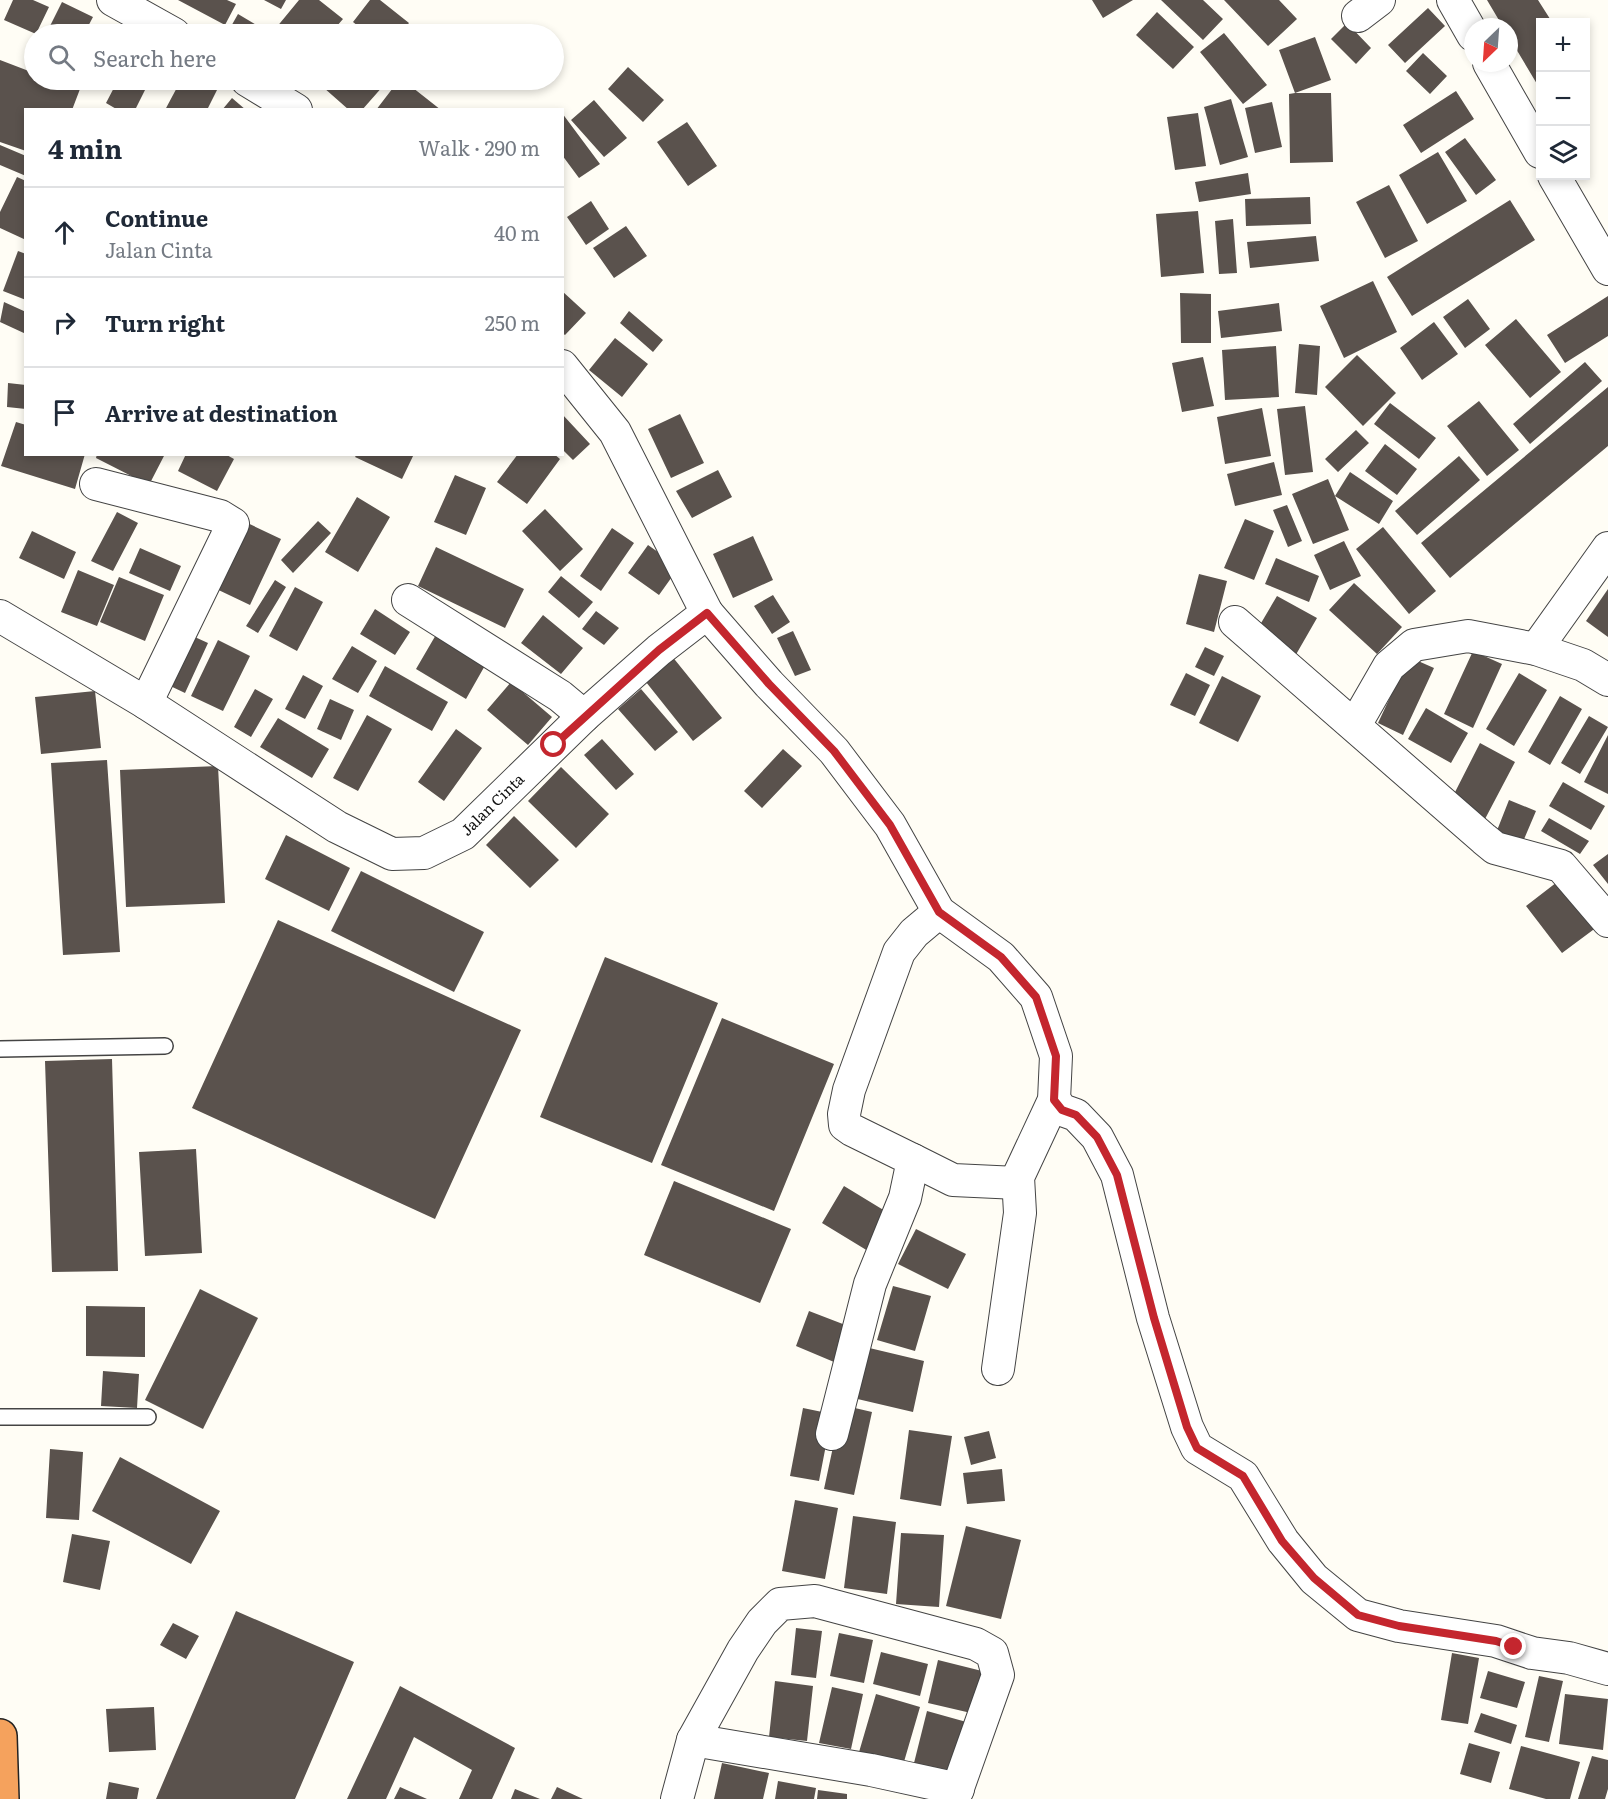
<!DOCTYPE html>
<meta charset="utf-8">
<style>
:root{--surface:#fff;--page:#f6f6f7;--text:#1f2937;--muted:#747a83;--line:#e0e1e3}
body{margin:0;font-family:Literata,serif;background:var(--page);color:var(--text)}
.controls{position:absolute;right:18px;top:18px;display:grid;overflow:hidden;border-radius:0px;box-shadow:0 3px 9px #0003}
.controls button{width:54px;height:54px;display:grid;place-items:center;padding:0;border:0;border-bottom:2px solid var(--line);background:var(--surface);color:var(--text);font:30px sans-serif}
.compass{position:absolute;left:1464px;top:18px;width:54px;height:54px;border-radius:50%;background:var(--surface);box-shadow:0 3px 9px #0003;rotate:205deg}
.stop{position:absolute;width:18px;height:18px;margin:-14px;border:4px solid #c4262e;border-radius:50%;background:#fff}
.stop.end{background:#c4262e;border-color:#fff;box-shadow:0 2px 6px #0008}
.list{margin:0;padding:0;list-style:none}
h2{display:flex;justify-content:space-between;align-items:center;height:78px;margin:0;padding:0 24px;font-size:26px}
h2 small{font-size:20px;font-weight:400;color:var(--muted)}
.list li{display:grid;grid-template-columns:39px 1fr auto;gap:18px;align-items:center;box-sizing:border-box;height:90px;padding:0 24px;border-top:2px solid var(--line)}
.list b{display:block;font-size:22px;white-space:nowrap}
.list p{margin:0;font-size:20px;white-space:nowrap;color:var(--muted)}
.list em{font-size:20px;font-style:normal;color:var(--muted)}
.icon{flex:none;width:33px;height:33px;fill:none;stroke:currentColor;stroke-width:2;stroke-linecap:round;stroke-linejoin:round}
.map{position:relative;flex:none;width:1608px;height:1799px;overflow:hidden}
.search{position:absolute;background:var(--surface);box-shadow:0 3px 9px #0003;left:24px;top:24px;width:540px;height:66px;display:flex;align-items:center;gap:15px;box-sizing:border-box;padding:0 21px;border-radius:33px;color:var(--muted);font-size:22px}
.panel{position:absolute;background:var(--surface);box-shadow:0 3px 9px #0003;left:24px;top:108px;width:540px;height:348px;border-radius:0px}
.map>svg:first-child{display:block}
.building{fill:#5a524d}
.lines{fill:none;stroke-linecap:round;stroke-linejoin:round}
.lane-casing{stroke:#444;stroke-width:18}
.street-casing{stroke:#444;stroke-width:34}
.highway-casing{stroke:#222;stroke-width:36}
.lane{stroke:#fff;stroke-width:15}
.street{stroke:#fff;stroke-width:32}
.highway{stroke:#f5a25d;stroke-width:33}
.route{stroke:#c4262e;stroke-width:8}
.labels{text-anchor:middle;stroke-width:6;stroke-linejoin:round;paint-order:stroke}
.street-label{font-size:15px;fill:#111;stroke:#fff}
</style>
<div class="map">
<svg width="1608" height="1799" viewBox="0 0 1608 1799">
<rect width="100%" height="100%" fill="#fffdf5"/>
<path class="building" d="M13,0H33L49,7L36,34L4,20Z
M178,0H227L236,4L225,25Z
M264,0H286L281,9Z
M299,0H319L343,19L330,34H271Z
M370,0H380L409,23L400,34H368L353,22Z
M1092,0H1133L1103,18Z
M1161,0H1203L1223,19L1203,40Z
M1224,0H1279L1297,19L1268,46Z
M1487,0H1538L1552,22H1540V89L1509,37V27H1503Z
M62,2L93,17L84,34H46Z
M1428,8L1445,26L1405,63L1388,45Z
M1157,12L1194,47L1173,69L1136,35Z
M238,14L265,30L262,34H237L229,30Z
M1347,23L1371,48L1356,64L1331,39Z
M1224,33L1267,85L1243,104L1200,52Z
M1315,37L1331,80L1295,93H1331L1333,162L1290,163L1289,94L1295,93L1279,50Z
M1423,53L1447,76L1430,94L1406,71Z
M0,60L34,73V80H54L80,89L72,110H26V151L0,142Z
M628,67L664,100L643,122L608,89Z
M118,80H150L135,110H118L106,103Z
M181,80H222L207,110H165Z
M315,80H378L384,85L362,110H349Z
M399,80H403L441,110H376Z
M1456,91L1474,119L1421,153L1403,125Z
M232,98L246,110H222Z
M1231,99L1248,157L1220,165L1204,107Z
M594,100L627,138L604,157L571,120Z
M1272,102L1282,147L1255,153L1245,108Z
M562,113L600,164L579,178L562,155Z
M1198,113L1206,166L1175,170L1167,117Z
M687,122L717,166L688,186L657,142Z
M1465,138L1496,180L1476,195L1445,152Z
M0,145L26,156V176L0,165Z
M1438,152L1467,201L1427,224L1399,175Z
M1248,173L1251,194L1199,202L1195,182Z
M17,177L26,181V240L0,228V212Z
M1389,185L1418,241L1385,258L1356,202Z
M1310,197L1311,224L1246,226L1245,199Z
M1510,200L1535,240L1412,316L1387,277Z
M591,201L609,229L586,245L567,217Z
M1198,211L1204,273L1161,277L1156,214Z
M1233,219L1237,273L1219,274L1215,221Z
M626,226L647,256L614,278L593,248Z
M1316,236L1319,261L1250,268L1247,242Z
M18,251L26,254V300L3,291Z
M1373,281L1397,332L1344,358L1320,306Z
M562,291L586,313L565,335L562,333Z
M1180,293L1211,294V343H1181Z
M1608,296V336L1565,363L1547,335Z
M1468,299L1490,329L1465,348L1443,317Z
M4,302L26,312V334L0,322Z
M1279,303L1282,331L1221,338L1218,311Z
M629,311L663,340L653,352L620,323Z
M1516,319L1561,372L1530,398L1485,345Z
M1434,322L1458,354L1422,380L1400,348Z
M615,338L648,364L622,397L589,370Z
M1299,344L1320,346L1317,395L1295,393Z
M1276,346L1279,397L1225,400L1222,350Z
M1357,355L1396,393L1363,426L1325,387Z
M1203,357L1214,406L1182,412L1172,363Z
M1585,362L1602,381L1530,444L1513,424Z
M8,383L26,385V409L7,407Z
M1608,387V446L1450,578L1421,543Z
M1479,401L1519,450L1487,476L1447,426Z
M1390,403L1436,438L1419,459L1374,424Z
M1305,406L1313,472L1285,475L1277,409Z
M1262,408L1271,456L1225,464L1217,417Z
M562,414L590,444L573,460L562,449Z
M680,414L704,463L671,478L648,429Z
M16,422L26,425V454H85L75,489L1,466Z
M1356,430L1369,443L1338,472L1325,459Z
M1385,444L1417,469L1397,495L1365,471Z
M97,454H165L149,485L96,458Z
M186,454H225L234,459L217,491L178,471Z
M357,454H414L402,479L355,457Z
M518,454H554L560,459L527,504L497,482Z
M1459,456L1480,480L1417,535L1395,511Z
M1274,462L1282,495L1235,506L1227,474Z
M718,470L732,497L692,518L676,491Z
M1350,472L1393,501L1379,524L1335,496L1349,530L1313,544L1292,494L1328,479L1335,496Z
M455,475L486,488L466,535L434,522Z
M357,497L390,517L358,572L325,552Z
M1287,505L1302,541L1288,547L1273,510Z
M545,509L583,549L560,571L522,531Z
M117,512L138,523L113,571L91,561Z
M239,519L281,539L250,605L208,585Z
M1245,519L1274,531L1254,580L1224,568Z
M318,521L331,533L293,573L281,560Z
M1383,527L1436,591L1409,614L1356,549Z
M612,528L634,543L601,591L580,576Z
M32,531L76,552L64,579L19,558Z
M753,536L773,580L733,598L713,554Z
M1344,541L1361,576L1330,590L1314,555Z
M648,545L679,567L659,595L628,573Z
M436,547L524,589L505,628L418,586Z
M140,548L181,566L170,591L129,573Z
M1276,558L1319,576L1309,602L1265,584Z
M78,570L114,585L97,626L61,612Z
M1199,574L1227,581L1214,632L1186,624Z
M561,576L593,602L579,618L548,592Z
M119,577L164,595L145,641L100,622Z
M275,580L286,587L258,633L246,626Z
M1354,583L1402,627L1377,654L1329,610Z
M295,587L323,602L297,651L269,636Z
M1608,589V637L1586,621Z
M773,595L790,622L772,634L754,606Z
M1277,596L1317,618L1294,658L1254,635Z
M375,609L410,632L395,655L360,634Z
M596,611L619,628L604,645L582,629Z
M543,615L583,648L561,674L521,643Z
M793,631L811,670L795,676L777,638Z
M186,633L208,643L185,693L164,683Z
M437,633L487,662L466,699L416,669Z
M218,640L250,656L223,711L191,696Z
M352,646L377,661L358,693L332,679Z
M1205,647L1224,656L1214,676L1195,667Z
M1473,651L1502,664L1473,728L1444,714Z
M671,655L722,718L693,741L642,677Z
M1409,657L1434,668L1403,735L1378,723Z
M385,666L448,702L432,731L369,696Z
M1186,673L1210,685L1195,716L1170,705Z
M1519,673L1547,690L1514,746L1486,729Z
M303,675L323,686L305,719L285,709Z
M1222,676L1261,696L1238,742L1199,723Z
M511,682L552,717L528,745L487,710Z
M255,689L273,699L251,737L234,727Z
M641,689L678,732L655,751L618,709Z
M95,691L101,748L41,754L35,697Z
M1560,696L1582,709L1550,765L1528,752Z
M330,699L354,710L341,740L317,729Z
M1426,708L1468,733L1451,763L1408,739Z
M367,715L392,729L358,791L333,778Z
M1589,716L1608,727L1580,774L1561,763Z
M278,718L329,749L312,778L260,747Z
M456,729L482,748L444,801L418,782Z
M1608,735V794L1584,782Z
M602,739L634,774L616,790L584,755Z
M1480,743L1515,762L1485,819L1451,800Z
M783,749L802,766L762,808L744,791Z
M107,760L120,952L63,955L51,763Z
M218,766L225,903L126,907L120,770Z
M561,767L609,814L576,848L528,801Z
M1563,782L1605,806L1591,830L1549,806Z
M1509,800L1536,811L1522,844L1496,833Z
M514,816L559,860L530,888L486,845Z
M1549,818L1589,841L1580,854L1541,831Z
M286,835L350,868L329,911L265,879Z
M1608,854V884L1593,865Z
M361,871L484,932L454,992L331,931Z
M1561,879L1597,927L1562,953L1526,906Z
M278,920L521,1030L435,1219L192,1108Z
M605,957L718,1003L652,1163L540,1117Z
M722,1018L834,1064L774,1211L661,1165Z
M112,1059L118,1271L52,1272L45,1061Z
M196,1149L202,1253L145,1256L139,1152Z
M674,1181L791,1229L760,1303L644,1255Z
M844,1186L890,1214L868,1251L822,1223Z
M916,1229L966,1254L948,1289L898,1264Z
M893,1286L931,1296L915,1351L877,1340Z
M200,1289L258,1318L203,1429L145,1400Z
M86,1306L145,1307V1357L86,1356Z
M809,1311L848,1326L834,1362L796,1346Z
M861,1346L924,1361L913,1412L849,1397Z
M103,1371L139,1374L137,1408L101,1406Z
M842,1405L872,1412L854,1495L824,1489Z
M803,1408L832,1414L819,1481L790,1476Z
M909,1430L952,1436L941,1506L900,1499Z
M989,1431L996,1458L971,1465L964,1437Z
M50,1449L83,1452L79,1520L46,1518Z
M120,1457L220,1511L191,1564L92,1511Z
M1002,1469L1005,1501L967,1504L963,1473Z
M795,1500L838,1508L825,1579L782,1571Z
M853,1516L896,1522L887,1594L844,1588Z
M966,1526L1021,1540L1001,1619L946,1606Z
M901,1533L944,1535L939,1607L896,1604Z
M72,1534L110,1541L100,1590L63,1582Z
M236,1611L354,1662L295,1799H156Z
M173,1623L199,1636L186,1659L160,1645Z
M796,1628L822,1631L816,1678L791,1675Z
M839,1633L873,1640L864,1683L830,1676Z
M881,1652L928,1664L920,1696L873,1684Z
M1452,1653L1479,1658L1468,1724L1441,1720Z
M938,1660L982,1671L971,1713L928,1703Z
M1488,1671L1525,1682L1517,1708L1480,1698Z
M1539,1676L1563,1681L1549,1742L1525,1737Z
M775,1681L813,1686L807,1741L769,1737Z
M400,1686L515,1748L492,1799H459L472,1770L414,1737L386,1799H347Z
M832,1687L863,1694L851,1749L819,1743Z
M876,1694L920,1707L901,1772L857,1759Z
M1565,1694L1608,1699L1603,1750L1559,1744Z
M154,1707L156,1750L109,1752L106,1709Z
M927,1711L970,1723L957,1774L914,1763Z
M1481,1713L1517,1725L1511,1744L1474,1732Z
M1469,1743L1500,1752L1491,1783L1460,1774Z
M1521,1746L1580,1762L1570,1799H1546L1509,1789Z
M1592,1756L1608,1760V1789L1605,1799H1578Z
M722,1763L769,1773L763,1799H714Z
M778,1781L816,1788L814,1799H775Z
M109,1782L139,1788L137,1799H106Z
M400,1787L427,1799H394Z
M557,1787L583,1799H551Z
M515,1789L540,1799H511Z
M818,1790L847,1794V1799H817Z"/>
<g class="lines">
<g class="lane-casing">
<path id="lane" d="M0,1049L165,1046
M0,1417H148"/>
</g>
<g class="street-casing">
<g id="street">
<path d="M113,0L174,34"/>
<path d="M1453,0L1473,35"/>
<path d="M1358,16L1379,0"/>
<path d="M1489,63L1540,152"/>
<path d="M247,80L296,110"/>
<path d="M1554,176L1608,269"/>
<path d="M96,484L220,516L233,524L146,703"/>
<path d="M408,600L560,696L584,716"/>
<path d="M707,613L769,684L834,751L890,825L939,912L1001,957L1036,997L1056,1056L1054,1100L1018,1177L1020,1213L998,1369"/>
<path id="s1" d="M0,616L146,703L337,827L392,854L424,853L463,834L584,716L659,650L707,613L615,432L562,366"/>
<path d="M1235,622L1484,839L1495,848L1561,866L1608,921"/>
<path d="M1536,649L1608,548"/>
<path d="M1355,725L1389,666L1414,645L1468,636L1536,649L1583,665L1608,680"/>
<path d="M1054,1100L1062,1110L1076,1115L1097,1137L1117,1175L1153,1318L1187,1427L1197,1448L1243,1476L1283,1541L1314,1579L1358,1615L1399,1626L1496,1641L1532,1653L1569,1658L1608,1669"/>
<path d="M913,1160L953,1180L1018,1183"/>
<path d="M832,1434L870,1284L905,1198L913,1160L852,1130L845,1125L844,1114L849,1090L899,952L914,933L939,912"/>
<path d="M693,1740L871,1770L958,1789"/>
<path d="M677,1799L693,1740L743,1650L762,1622L780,1604L815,1601L976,1644L992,1653L998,1675L954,1799"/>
</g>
</g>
<g class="highway-casing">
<path id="highway" d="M0,1736L2,1799"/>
</g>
<use href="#lane" class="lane"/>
<use href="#street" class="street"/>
<use href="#highway" class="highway"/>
</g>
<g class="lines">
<path class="route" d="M554,745L659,650L707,613L769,684L834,751L890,825L939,912L1001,957L1036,997L1056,1056L1054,1100L1062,1110L1076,1115L1097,1137L1117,1175L1154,1318L1187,1427L1197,1448L1243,1476L1282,1541L1314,1578L1358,1615L1399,1626L1496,1641L1514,1647"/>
</g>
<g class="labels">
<g class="street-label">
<text dy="5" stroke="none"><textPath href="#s1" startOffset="576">Jalan Cinta</textPath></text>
</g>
</g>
</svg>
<div class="controls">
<button>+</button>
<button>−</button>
<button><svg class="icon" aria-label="layers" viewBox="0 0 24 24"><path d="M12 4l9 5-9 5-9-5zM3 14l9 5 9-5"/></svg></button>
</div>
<svg class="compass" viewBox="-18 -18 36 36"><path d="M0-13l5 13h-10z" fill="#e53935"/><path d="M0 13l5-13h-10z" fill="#747a83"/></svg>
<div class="stop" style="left:554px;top:745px"></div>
<div class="stop end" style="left:1514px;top:1647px"></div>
<div class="search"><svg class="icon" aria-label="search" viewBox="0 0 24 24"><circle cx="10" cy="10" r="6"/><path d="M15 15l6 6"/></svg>Search here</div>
<section class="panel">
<h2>4 min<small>Walk · 290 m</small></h2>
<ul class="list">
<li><svg class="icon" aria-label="ahead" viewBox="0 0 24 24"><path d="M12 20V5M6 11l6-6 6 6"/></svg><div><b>Continue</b><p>Jalan Cinta</p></div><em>40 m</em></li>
<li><svg class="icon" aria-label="right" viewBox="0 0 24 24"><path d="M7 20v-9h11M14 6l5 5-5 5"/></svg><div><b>Turn right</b></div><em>250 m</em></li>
<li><svg class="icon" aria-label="arrive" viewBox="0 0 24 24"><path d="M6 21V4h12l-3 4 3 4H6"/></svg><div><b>Arrive at destination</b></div></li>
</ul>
</section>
</div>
